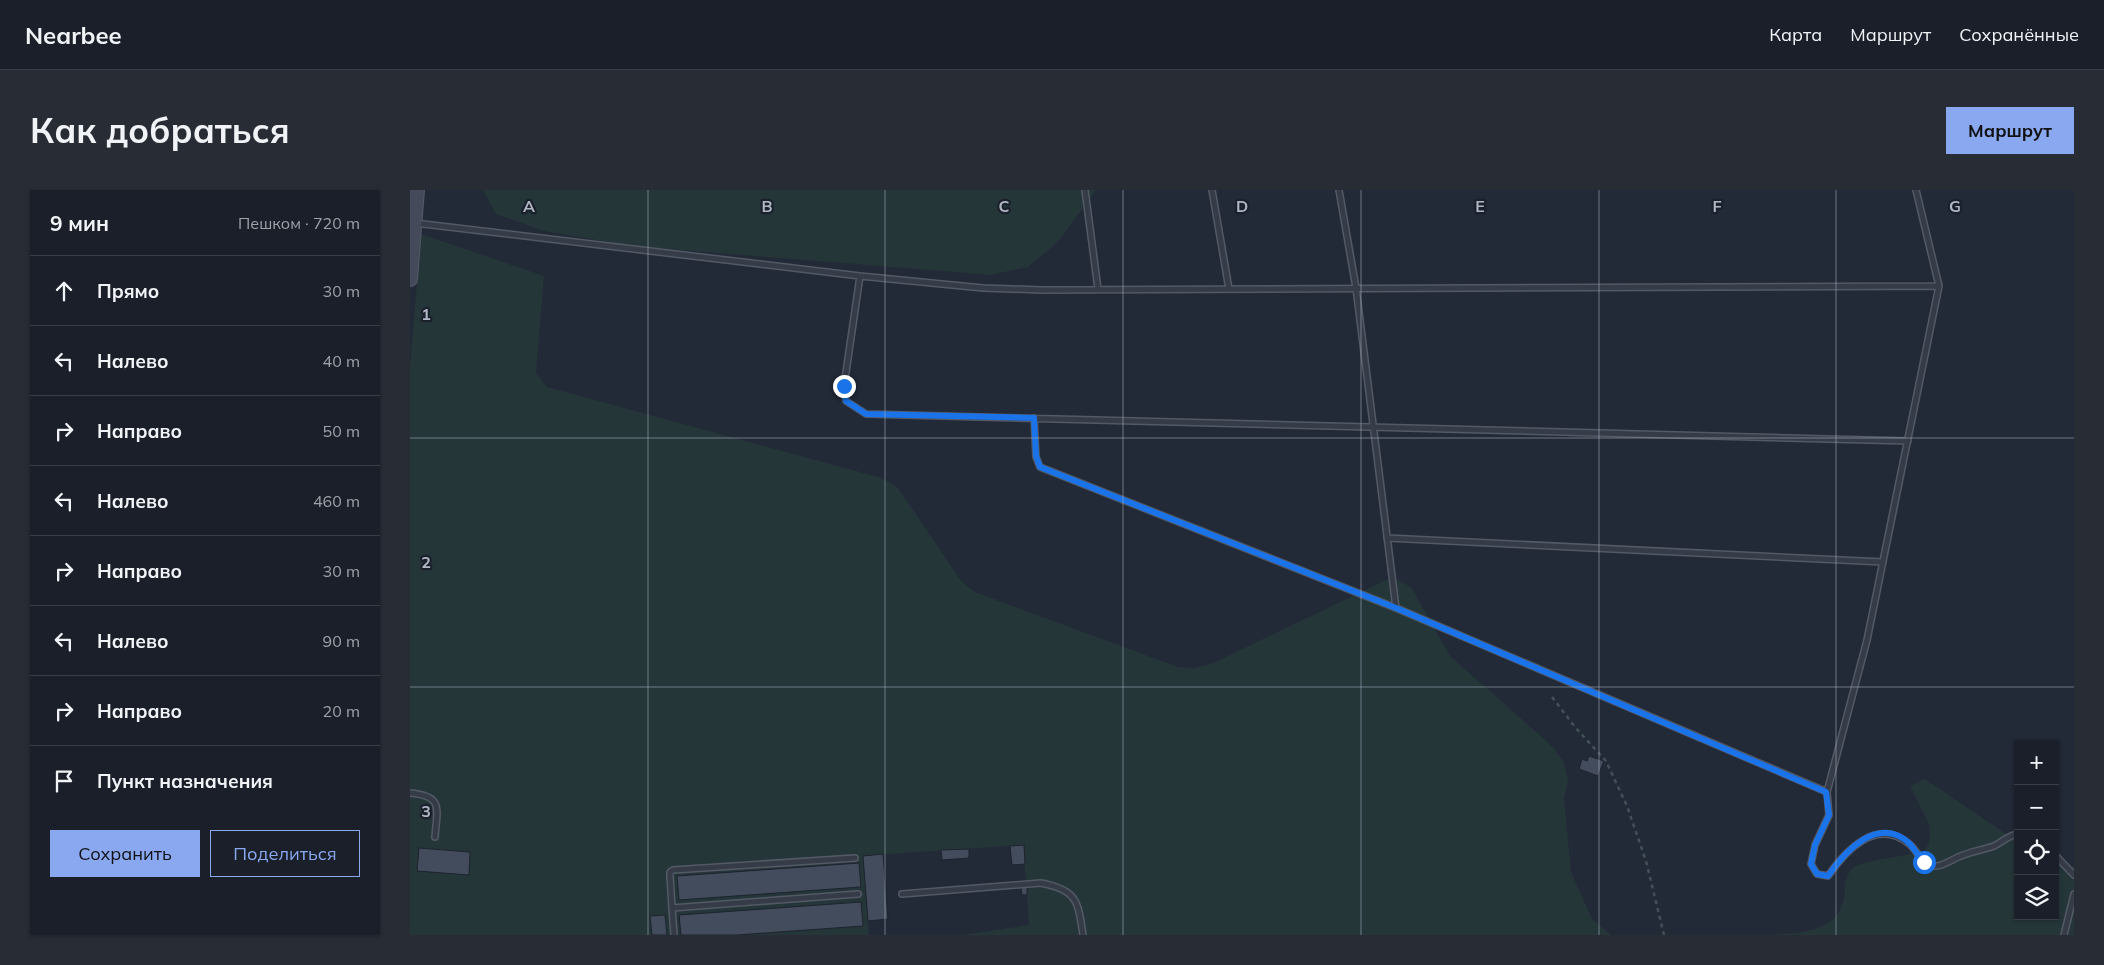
<!DOCTYPE html>
<html lang="ru">
<meta charset="utf-8">
<style>
:root{--surface:#1a1f29;--page:#272c35;--text:#f1f3f6;--muted:#9fa2a8;--line:#383d46;--accent:#89a8f0}
body{margin:0;font-family:Mulish,sans-serif;background:var(--page);color:var(--text)}
.controls{position:absolute;right:15px;bottom:15px;display:grid;overflow:hidden;border-radius:0px;box-shadow:0 1px 4px #0004}
.controls button{width:45px;height:45px;display:grid;place-items:center;padding:0;border:0;border-bottom:1px solid var(--line);background:var(--surface);color:var(--text);font:25px sans-serif}
.stop{position:absolute;width:15px;height:15px;margin:-11px;border:4px solid #1a73e8;border-radius:50%;background:#fff}
.stop.end{background:#1a73e8;border-color:#fff;box-shadow:0 1px 5px #0008}
.list{margin:0;padding:0;list-style:none}
h2{display:flex;justify-content:space-between;align-items:center;height:65px;margin:0;padding:0 20px;font-size:21px}
h2 small{font-size:16px;font-weight:400;color:var(--muted)}
.list li{display:grid;grid-template-columns:32px 1fr auto;gap:15px;align-items:center;box-sizing:border-box;height:70px;padding:0 20px;border-top:1px solid var(--line)}
.list b{display:block;font-size:19px;white-space:nowrap}
.list em{font-size:16px;font-style:normal;color:var(--muted)}
.actions{display:flex;gap:10px;padding:15px 20px}
.actions a{flex:1;padding:11px 0;border:1px solid var(--accent);border-radius:0px;text-align:center;font-size:18px;color:var(--accent)}
.actions .main{background:var(--accent);color:#111}
.icon{flex:none;width:28px;height:28px;fill:none;stroke:currentColor;stroke-width:2;stroke-linecap:round;stroke-linejoin:round}
.map{position:relative;flex:none;width:1664px;height:745px;overflow:hidden;border-radius:0px}
header{display:flex;align-items:center;gap:30px;box-sizing:border-box;height:70px;padding:0 25px;background:var(--surface);border-bottom:1px solid var(--line)}
header strong{font-size:24px}
nav{display:flex;gap:28px;margin-inline-start:auto;font-size:18px}
.intro{display:flex;align-items:center;justify-content:space-between;box-sizing:border-box;height:120px;padding:0 30px}
h1{margin:0;font-size:35px}
.button{padding:12px 22px;border-radius:0px;background:var(--accent);color:#111;font-size:18px;font-weight:700}
main{display:flex;gap:30px;padding:0 30px}
aside{flex:1;background:var(--surface);border-radius:0px;box-shadow:0 1px 4px #0004}
.map>svg:first-child{display:block}
.green{fill:#253639}
.building{fill:#434c5c;stroke:#1d232e}
.lines{fill:none;stroke-linecap:round;stroke-linejoin:round}
.lane-casing{stroke:#535965;stroke-width:8}
.secondary-casing{stroke:#535965;stroke-width:16}
.path{stroke:#425156;stroke-width:2.5;stroke-dasharray:4 4;stroke-linecap:butt}
.lane{stroke:#363b48;stroke-width:5}
.secondary{stroke:#444a5a;stroke-width:14}
.route{stroke:#1a73e8;stroke-width:6}
.grid{fill:none;stroke:#b0b6c4;stroke-width:1;stroke-opacity:0.55}
.grid-label{font-size:16px;text-anchor:middle;font-weight:bold;fill:#b0b6c4;stroke:#1b212c;stroke-width:4.5;stroke-linejoin:round;paint-order:stroke}
</style>
<header>
<strong>Nearbee</strong>
<nav><a>Карта</a><a>Маршрут</a><a>Сохранённые</a></nav>
</header>
<div class="intro"><h1>Как добраться</h1><a class="button">Маршрут</a></div>
<main>
<aside>
<h2>9 мин<small>Пешком · 720 m</small></h2>
<ul class="list">
<li><svg class="icon" aria-label="ahead" viewBox="0 0 24 24"><path d="M12 20V5M6 11l6-6 6 6"/></svg><div><b>Прямо</b></div><em>30 m</em></li>
<li><svg class="icon" aria-label="left" viewBox="0 0 24 24"><path d="M17 20v-9H6M10 6l-5 5 5 5"/></svg><div><b>Налево</b></div><em>40 m</em></li>
<li><svg class="icon" aria-label="right" viewBox="0 0 24 24"><path d="M7 20v-9h11M14 6l5 5-5 5"/></svg><div><b>Направо</b></div><em>50 m</em></li>
<li><svg class="icon" aria-label="left" viewBox="0 0 24 24"><path d="M17 20v-9H6M10 6l-5 5 5 5"/></svg><div><b>Налево</b></div><em>460 m</em></li>
<li><svg class="icon" aria-label="right" viewBox="0 0 24 24"><path d="M7 20v-9h11M14 6l5 5-5 5"/></svg><div><b>Направо</b></div><em>30 m</em></li>
<li><svg class="icon" aria-label="left" viewBox="0 0 24 24"><path d="M17 20v-9H6M10 6l-5 5 5 5"/></svg><div><b>Налево</b></div><em>90 m</em></li>
<li><svg class="icon" aria-label="right" viewBox="0 0 24 24"><path d="M7 20v-9h11M14 6l5 5-5 5"/></svg><div><b>Направо</b></div><em>20 m</em></li>
<li><svg class="icon" aria-label="arrive" viewBox="0 0 24 24"><path d="M6 21V4h12l-3 4 3 4H6"/></svg><div><b>Пункт назначения</b></div></li>
</ul>
<div class="actions"><a class="main">Сохранить</a><a>Поделиться</a></div>
</aside>
<div class="map">
<svg width="1664" height="745" viewBox="0 0 1664 745">
<rect width="100%" height="100%" fill="#222937"/>
<path class="green" d="M73,0H686L647,53L618,77L580,85L221,56L134,41L86,24Z
M11,44L134,86L126,183L137,197L472,288L488,298L552,392L565,402L768,477L785,478L803,473L976,390H988L1001,397L1040,466L1142,556L1154,572L1158,591L1154,609L1161,682L1182,729L1201,745H552L619,735L613,655L453,666L459,745H0V175Z
M1515,589L1608,652V726H1645V670L1664,677V745H1355C1385,743 1427,745 1434,708C1436,695 1433,687 1444,677C1451,671 1502,665 1515,661L1520,650L1519,634L1500,596Z"/>
<path class="building" d="M1179,566L1194,571L1188,586L1169,579L1172,569L1177,571Z
M614,655L615,674L602,675L600,656Z
M9,658L60,662L59,685L7,681Z
M559,659V668L532,670L531,660Z
M473,664L478,729L458,731L453,666Z
M449,673L451,697L269,710L267,686Z
M617,697V705H612L611,698Z
M451,712L453,736L327,745H271L269,725Z
M255,725L257,745H242L240,726Z"/>
<g class="lines">
<g class="lane-casing">
<path id="lane" d="M675,0L688,99
M802,0L819,99
M929,0L946,98L986,418L1417,602
M1506,0L1529,96L1457,450L1417,602L1419,625L1405,655L1401,674L1407,684L1418,686C1436,660 1466,628 1498,653C1509,661 1510,675 1526,676C1534,676 1544,668 1551,666C1562,661 1573,660 1584,656C1592,652 1599,645 1608,644
M5,33L450,86L573,98L632,100L1529,96
M450,86L434,196L436,211L456,224L1498,251
M624,228L626,267L630,277L986,418
M977,348L1473,372
M0,603C34,606 27,619 25,647
M1645,665L1664,685
M492,704L631,693C668,700 668,712 673,745
M262,718L260,686V682L263,680L445,668
M264,745L262,718L448,704
M1654,745L1664,704"/>
</g>
<g class="secondary-casing">
<path id="secondary" d="M0,89L7,0"/>
</g>
<path class="path" d="M1142,507L1165,537L1196,571L1217,616L1236,671L1254,745"/>
<use href="#lane" class="lane"/>
<use href="#secondary" class="secondary"/>
</g>
<g class="lines">
<path class="route" d="M434,196L436,211L456,224L624,228L626,266L630,277L986,418L1416,602L1419,625L1405,655L1401,674L1407,684L1418,686C1435,661 1469,624 1500,654C1505,660 1509,667 1514,672"/>
</g>
<path class="grid" d="M238,0V745M475,0V745M713,0V745M951,0V745M1189,0V745M1426,0V745M0,248H1664M0,497H1664"/>
<g class="grid-label">
<text x="119" y="22">A</text>
<text x="357" y="22">B</text>
<text x="594" y="22">C</text>
<text x="832" y="22">D</text>
<text x="1070" y="22">E</text>
<text x="1307" y="22">F</text>
<text x="1545" y="22">G</text>
<text x="16" y="130">1</text>
<text x="16" y="378">2</text>
<text x="16" y="627">3</text>
</g>
</svg>
<div class="controls">
<button>+</button>
<button>−</button>
<button><svg class="icon" aria-label="locate" viewBox="0 0 24 24"><circle cx="12" cy="12" r="6"/><path d="M12 2v4M12 18v4M2 12h4M18 12h4"/></svg></button>
<button><svg class="icon" aria-label="layers" viewBox="0 0 24 24"><path d="M12 4l9 5-9 5-9-5zM3 14l9 5 9-5"/></svg></button>
</div>
<div class="stop" style="left:1514px;top:672px"></div>
<div class="stop end" style="left:434px;top:196px"></div>
</div>
</main>
